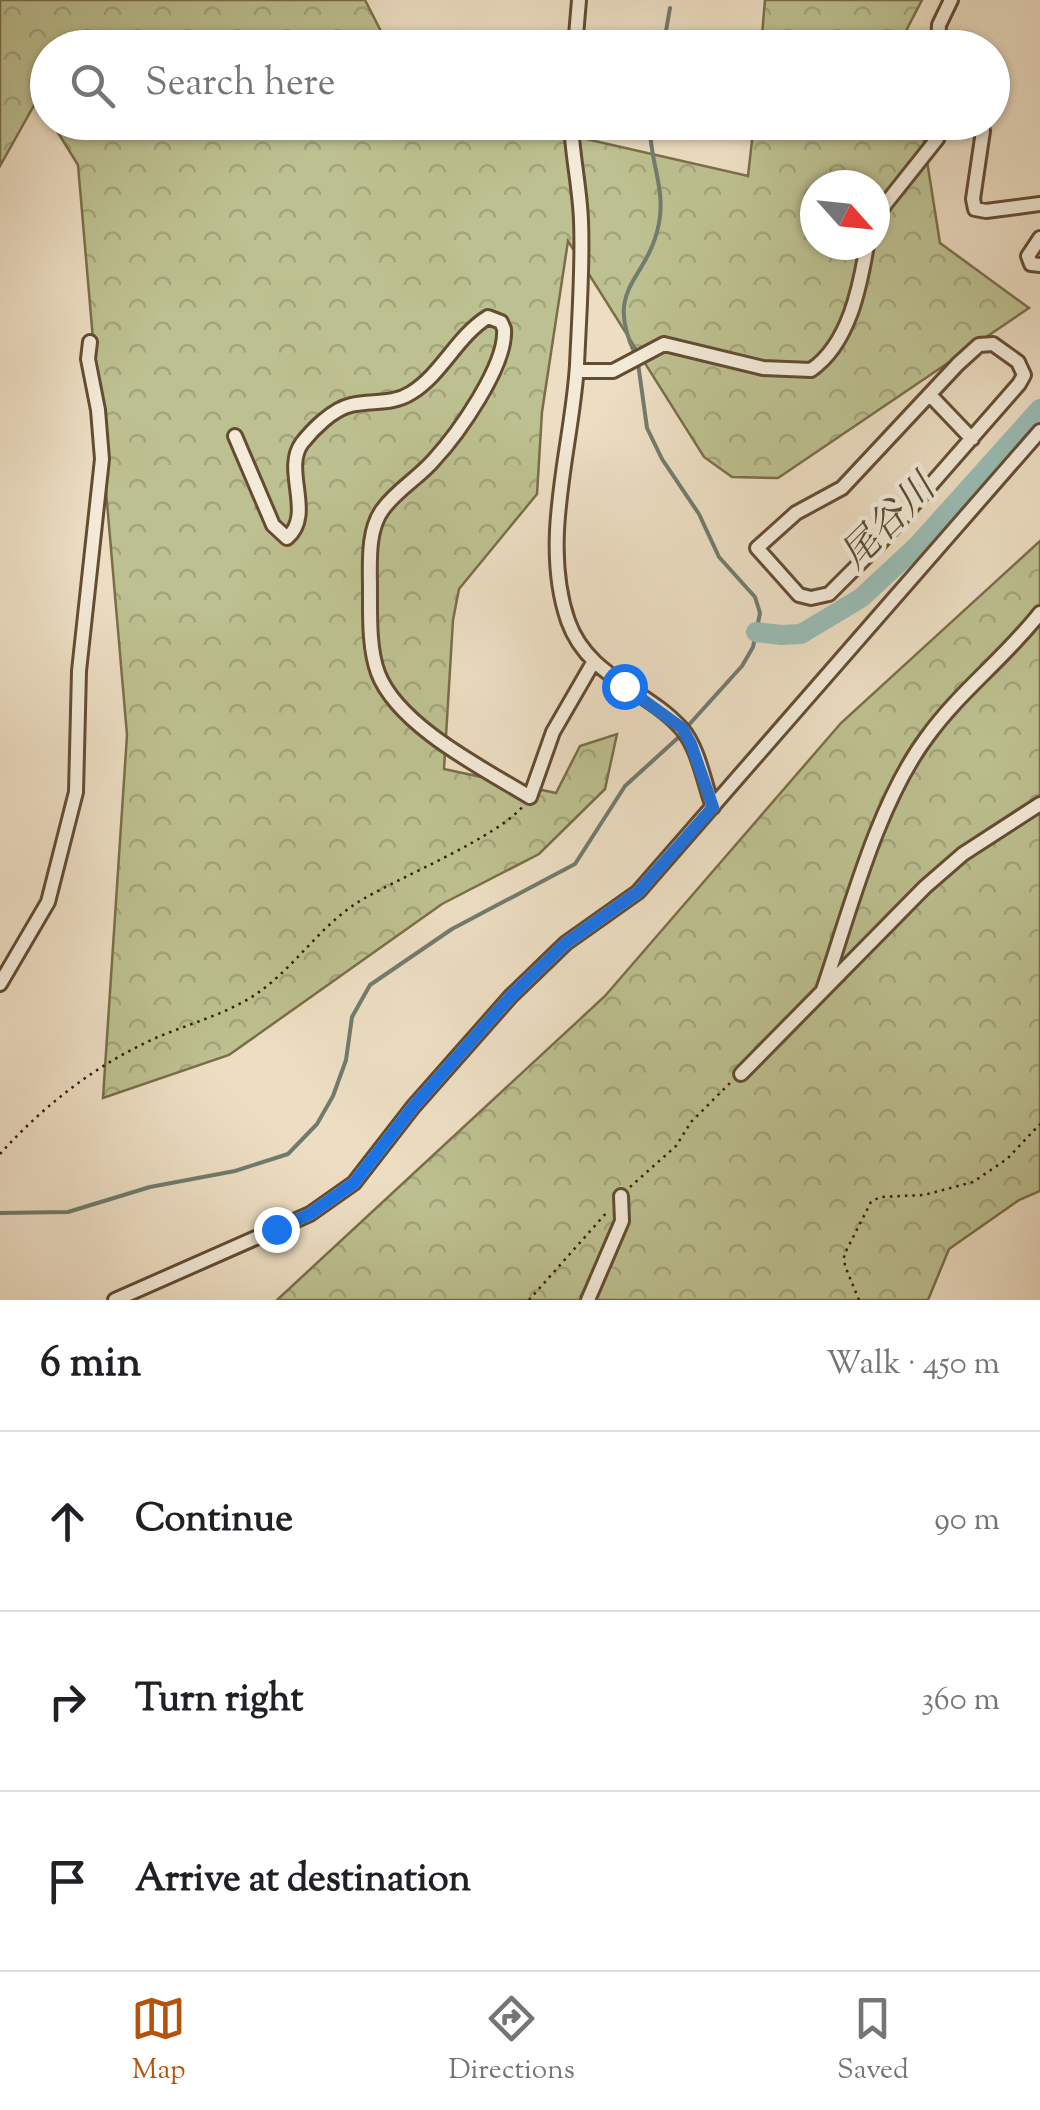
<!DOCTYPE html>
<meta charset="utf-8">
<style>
:root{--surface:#fff;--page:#f6f6f6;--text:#202124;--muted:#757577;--line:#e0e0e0;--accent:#b45309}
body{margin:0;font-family:"Sorts Mill Goudy","Noto Serif JP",serif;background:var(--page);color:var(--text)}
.compass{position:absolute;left:800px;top:170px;width:90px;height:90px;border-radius:50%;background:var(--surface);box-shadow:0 2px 8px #0004;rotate:117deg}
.stop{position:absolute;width:30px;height:30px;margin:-22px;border:8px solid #1a73e8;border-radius:50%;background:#fff}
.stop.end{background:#1a73e8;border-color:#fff;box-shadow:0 2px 10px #0008}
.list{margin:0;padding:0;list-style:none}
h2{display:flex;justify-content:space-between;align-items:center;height:130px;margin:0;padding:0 40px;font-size:42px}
h2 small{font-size:32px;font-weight:400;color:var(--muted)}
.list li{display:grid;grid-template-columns:65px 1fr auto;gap:30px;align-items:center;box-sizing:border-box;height:180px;padding:0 40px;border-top:2px solid var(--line)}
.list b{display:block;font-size:38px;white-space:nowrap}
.list em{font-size:32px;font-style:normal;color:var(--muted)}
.icon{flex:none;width:55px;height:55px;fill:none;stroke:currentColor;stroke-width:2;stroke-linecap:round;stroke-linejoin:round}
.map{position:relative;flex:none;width:1040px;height:1300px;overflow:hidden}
.search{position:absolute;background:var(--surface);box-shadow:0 2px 8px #0004;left:30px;right:30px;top:30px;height:110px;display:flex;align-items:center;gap:25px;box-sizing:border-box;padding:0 35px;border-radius:55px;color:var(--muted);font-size:38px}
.sheet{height:670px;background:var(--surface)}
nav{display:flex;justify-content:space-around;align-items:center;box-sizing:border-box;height:140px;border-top:2px solid var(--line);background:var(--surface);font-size:28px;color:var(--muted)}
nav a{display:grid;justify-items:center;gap:5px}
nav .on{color:var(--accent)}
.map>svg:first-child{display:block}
.forest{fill:url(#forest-crowns);stroke:#7a6e4a;stroke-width:2.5;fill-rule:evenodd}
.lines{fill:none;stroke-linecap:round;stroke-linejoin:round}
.stream{stroke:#717c6e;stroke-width:4}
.river{stroke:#99bcb5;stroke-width:20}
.minor-casing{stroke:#644c33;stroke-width:18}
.path{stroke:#361c03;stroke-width:2.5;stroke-dasharray:2.5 5;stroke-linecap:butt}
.minor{stroke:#f3ead8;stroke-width:12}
.route{stroke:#1a73e8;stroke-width:12}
.labels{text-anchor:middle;stroke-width:9;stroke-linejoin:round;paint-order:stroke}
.water-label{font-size:38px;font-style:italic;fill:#544c38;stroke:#f3ead8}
</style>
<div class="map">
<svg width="1040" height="1300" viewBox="0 0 1040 1300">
<defs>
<pattern id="forest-crowns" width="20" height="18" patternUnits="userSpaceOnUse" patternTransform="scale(2.5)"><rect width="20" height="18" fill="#bdc090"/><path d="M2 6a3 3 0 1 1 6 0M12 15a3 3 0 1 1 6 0" fill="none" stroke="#a3a47b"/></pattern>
</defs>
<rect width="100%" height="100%" fill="#eddec3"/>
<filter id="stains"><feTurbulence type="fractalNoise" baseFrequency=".002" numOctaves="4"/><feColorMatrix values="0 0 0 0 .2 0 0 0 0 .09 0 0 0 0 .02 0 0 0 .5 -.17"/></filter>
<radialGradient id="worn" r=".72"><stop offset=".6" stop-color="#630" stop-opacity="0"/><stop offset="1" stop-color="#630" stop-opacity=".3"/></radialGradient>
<path class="forest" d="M0,0H365L389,47L48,48L47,115L37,100L0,166Z
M765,0H922L907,29L910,47H761Z
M52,123H516L748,176L754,123H921L940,243L1029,308L778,478L732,477L704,457L568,241L542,412L537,494L459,589L453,620L444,769L556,793L580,746L617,734L605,789L539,854L442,904L229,1055L103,1098L127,735L78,165ZM815,185H875V245H815Z
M1040,541V1191L1019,1200L949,1249L928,1300H277L605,996L841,723Z"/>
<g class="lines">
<path class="stream" d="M663,48L670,8
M635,354C603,285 648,282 659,223C666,187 648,157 650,122
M638,363L647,428L662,459L699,514L719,557L755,597L760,613L753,647L742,666L686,728
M0,1213L68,1212L150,1187L235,1171L288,1154L317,1124L333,1096L346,1060L352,1017L370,985L452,929L575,864L625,786L680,736"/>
<path class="river" d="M756,632L781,635L801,634L861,598L918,545L1040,409"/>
<g class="minor-casing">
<path id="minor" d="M575,48L579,0
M938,48L939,25L951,0
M571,122C572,155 580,188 581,221C583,268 579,317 577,365C572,448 540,540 568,621C588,678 647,689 682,729C699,749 704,783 713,807
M980,122L983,131L973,199L975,209L986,211L1040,204
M875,217L937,139L944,122
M1040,238L1028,256L1031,264L1040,265
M993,344L1018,362L1024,375L1019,384L879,544L829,594L811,598L799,595L757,548L796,513L842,488L958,364L979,345Z
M577,371H613L664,344L763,368L811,370C849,344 860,287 867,245
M930,395L972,439
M235,436L273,525L287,538C315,514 282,470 302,443C313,429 333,409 351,405C372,400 392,405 411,393C442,374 457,336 488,317L501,322L504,329C507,365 458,434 433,461C418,478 397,490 383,509C367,530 370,564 370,590C370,616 369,649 378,673C398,726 484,769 530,797L553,732L594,661
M0,984L48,902L76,792L79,671L102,459L98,410L88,359L90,342
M823,990C850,911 877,804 927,737C960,691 1005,658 1040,613
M741,1074L925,887L963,854L1040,804
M115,1300L310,1214L354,1183L413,1107L511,996L566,943L638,892L1040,431
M588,1300L622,1221L621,1196"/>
</g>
<path class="path" d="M0,1154C45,1104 97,1064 158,1037C189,1024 222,1015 250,998C294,971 320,923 365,898C403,876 499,836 523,806
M630,1187L676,1146L691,1122L731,1082
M529,1300L608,1211
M859,1300L845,1266L844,1255L871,1202L880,1197L924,1195L973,1182L1007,1159L1040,1124"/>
<use href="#minor" class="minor"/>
</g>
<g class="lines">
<path class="route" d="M276,1229L310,1214L354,1183L413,1107L511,996L566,943L638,892L713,807L691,744L682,728L624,686"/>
</g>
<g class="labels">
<g class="water-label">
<text transform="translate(887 521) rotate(-45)" y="13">尾谷川</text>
</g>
</g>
<rect width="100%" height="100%" filter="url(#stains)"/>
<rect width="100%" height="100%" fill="url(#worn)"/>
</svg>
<svg class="compass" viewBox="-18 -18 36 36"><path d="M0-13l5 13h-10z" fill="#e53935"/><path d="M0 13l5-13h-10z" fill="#757577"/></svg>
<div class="stop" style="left:624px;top:686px"></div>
<div class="stop end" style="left:276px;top:1229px"></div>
<div class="search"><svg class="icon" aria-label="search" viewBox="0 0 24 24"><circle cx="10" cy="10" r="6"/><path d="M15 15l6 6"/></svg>Search here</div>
</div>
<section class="sheet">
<h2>6 min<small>Walk · 450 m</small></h2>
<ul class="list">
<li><svg class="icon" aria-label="ahead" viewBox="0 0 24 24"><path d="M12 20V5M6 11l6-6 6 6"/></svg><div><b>Continue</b></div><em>90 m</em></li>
<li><svg class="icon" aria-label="right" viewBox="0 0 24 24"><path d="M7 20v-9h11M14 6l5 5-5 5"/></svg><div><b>Turn right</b></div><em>360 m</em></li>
<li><svg class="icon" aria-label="arrive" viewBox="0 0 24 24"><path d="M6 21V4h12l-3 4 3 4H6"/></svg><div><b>Arrive at destination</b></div></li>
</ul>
</section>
<nav>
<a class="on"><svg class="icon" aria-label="map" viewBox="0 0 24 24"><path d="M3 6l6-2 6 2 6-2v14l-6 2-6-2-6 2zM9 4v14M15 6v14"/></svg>Map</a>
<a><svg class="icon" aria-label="directions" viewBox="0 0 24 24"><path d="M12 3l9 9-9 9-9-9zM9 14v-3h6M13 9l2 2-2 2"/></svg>Directions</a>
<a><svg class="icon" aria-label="saved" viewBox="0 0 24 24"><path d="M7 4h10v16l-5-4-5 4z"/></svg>Saved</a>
</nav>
